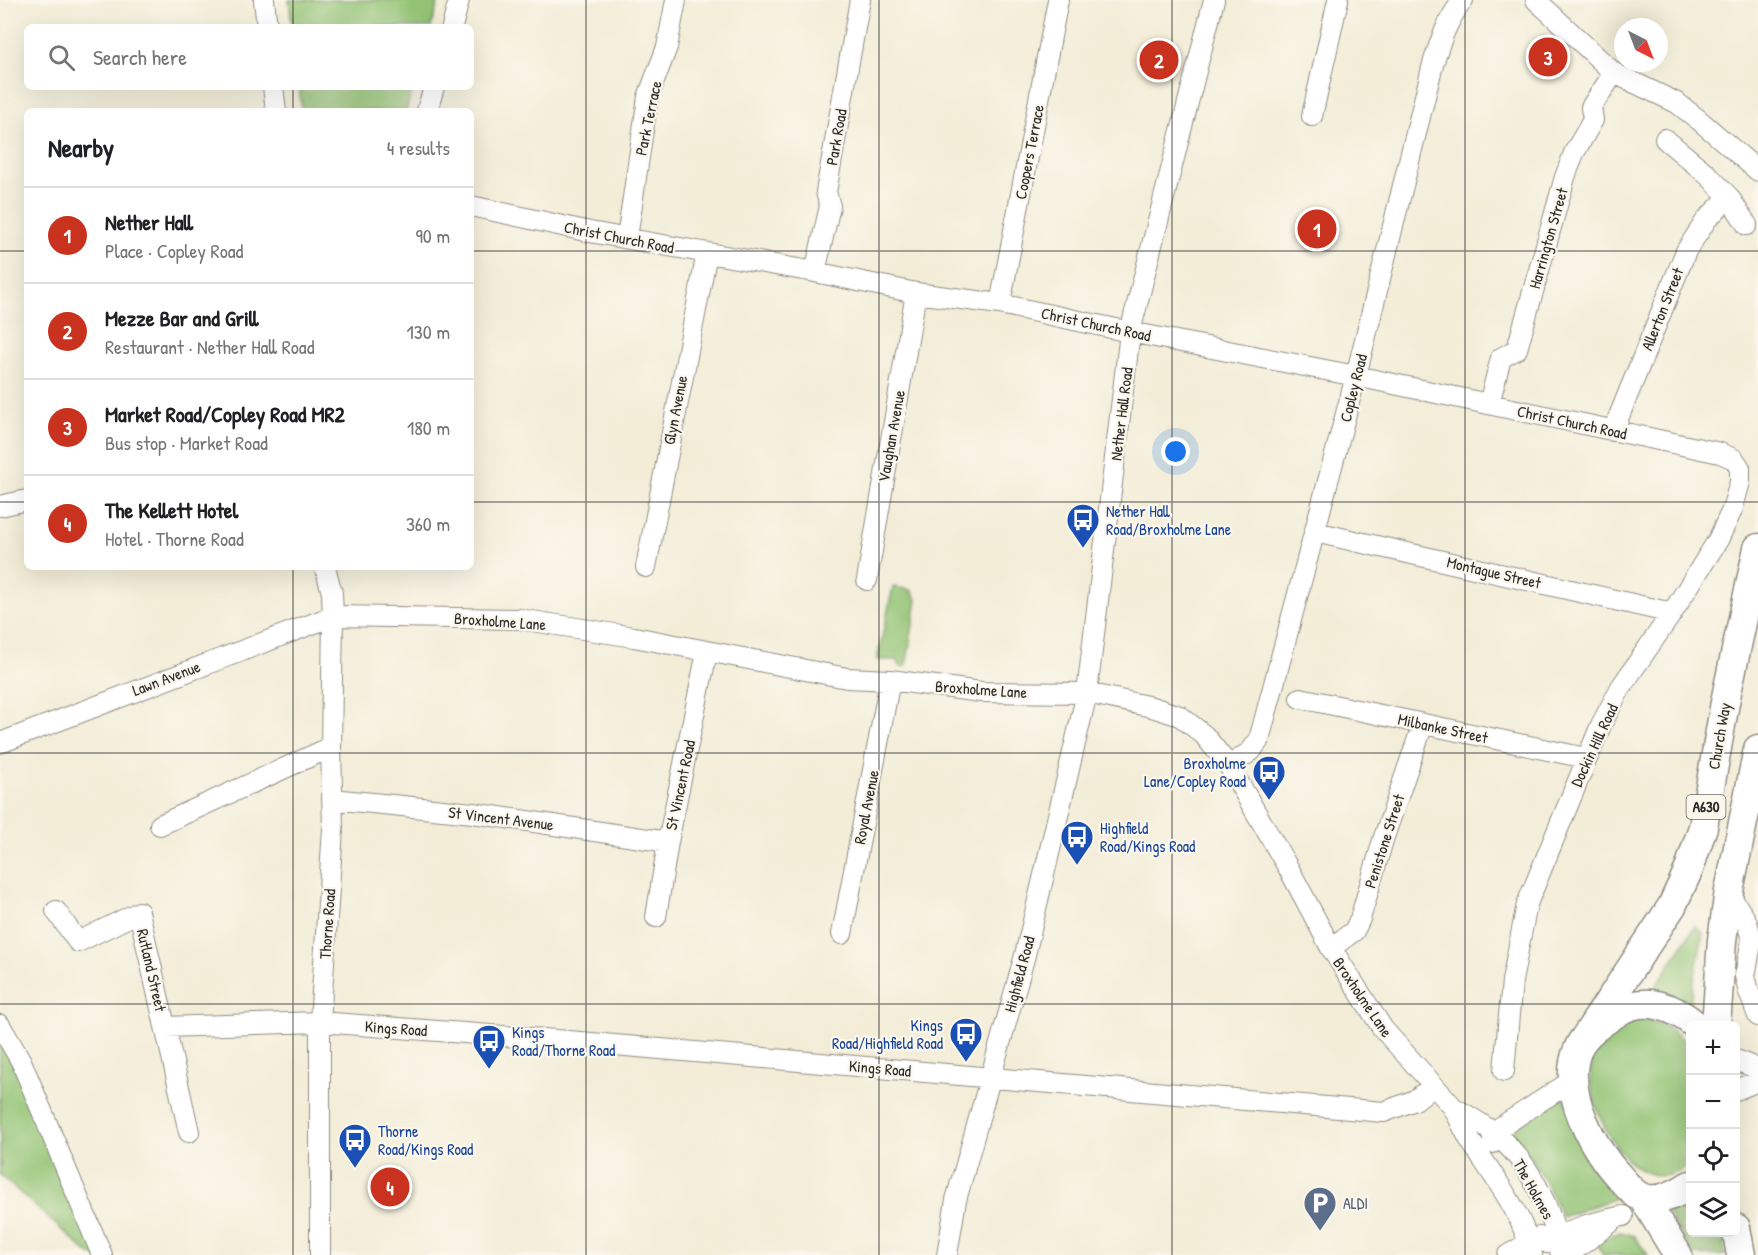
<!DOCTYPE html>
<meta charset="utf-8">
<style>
:root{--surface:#fff;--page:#f2f2f2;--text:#202124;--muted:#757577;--line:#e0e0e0;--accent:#c8321e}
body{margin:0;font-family:"Patrick Hand",sans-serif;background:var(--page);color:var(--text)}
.controls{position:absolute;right:18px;bottom:18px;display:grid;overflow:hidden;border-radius:9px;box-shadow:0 6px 24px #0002}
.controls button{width:54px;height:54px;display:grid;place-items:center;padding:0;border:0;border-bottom:2px solid var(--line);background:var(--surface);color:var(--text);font:30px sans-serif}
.compass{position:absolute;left:1614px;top:18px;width:54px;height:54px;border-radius:50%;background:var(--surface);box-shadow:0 6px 24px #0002;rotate:138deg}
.you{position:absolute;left:1176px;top:452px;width:21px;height:21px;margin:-15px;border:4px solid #fff;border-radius:50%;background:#1a73e8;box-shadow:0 0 0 9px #1a73e833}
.badge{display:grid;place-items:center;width:39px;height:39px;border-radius:50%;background:var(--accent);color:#fff;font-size:20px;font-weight:700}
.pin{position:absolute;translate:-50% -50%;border:3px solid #fff;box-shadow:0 2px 6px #0006}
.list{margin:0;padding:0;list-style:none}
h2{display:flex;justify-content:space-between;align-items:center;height:78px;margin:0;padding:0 24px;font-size:26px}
h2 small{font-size:20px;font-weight:400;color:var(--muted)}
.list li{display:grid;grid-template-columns:39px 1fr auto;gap:18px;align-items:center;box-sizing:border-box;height:96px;padding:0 24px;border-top:2px solid var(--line)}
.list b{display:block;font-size:22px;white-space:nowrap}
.list p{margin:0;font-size:20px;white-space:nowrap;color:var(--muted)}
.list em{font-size:20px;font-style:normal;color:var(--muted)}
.icon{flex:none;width:33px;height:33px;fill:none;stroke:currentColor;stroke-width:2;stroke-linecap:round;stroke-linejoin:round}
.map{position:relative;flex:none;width:1758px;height:1255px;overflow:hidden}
.search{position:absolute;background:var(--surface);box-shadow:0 6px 24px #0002;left:24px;top:24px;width:450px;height:66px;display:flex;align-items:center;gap:15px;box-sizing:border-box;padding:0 21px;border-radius:9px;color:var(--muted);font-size:22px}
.panel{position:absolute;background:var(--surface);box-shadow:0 6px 24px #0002;left:24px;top:108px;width:450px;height:462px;border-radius:9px}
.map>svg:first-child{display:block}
.green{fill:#92c373;stroke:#5e774f;stroke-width:1.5}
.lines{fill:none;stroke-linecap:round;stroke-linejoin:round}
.minor-casing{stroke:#8f8c82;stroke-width:22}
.highway-casing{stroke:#8f8c82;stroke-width:31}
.minor{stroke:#fff;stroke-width:20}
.highway{stroke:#fff;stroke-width:28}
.grid{fill:none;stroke:#2b2b2b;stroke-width:1.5;stroke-opacity:0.55}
.labels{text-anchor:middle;stroke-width:4.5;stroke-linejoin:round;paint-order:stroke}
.shield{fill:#fbf7ec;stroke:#696865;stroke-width:1.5}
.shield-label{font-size:15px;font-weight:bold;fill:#2b2b2b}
.street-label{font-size:16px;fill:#2b2b2b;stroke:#fbf7ec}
.transit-label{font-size:16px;fill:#164399;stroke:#fbf7ec;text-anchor:start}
.service-label{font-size:16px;fill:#4e5e75;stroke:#fbf7ec;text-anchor:start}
</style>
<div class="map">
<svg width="1758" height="1255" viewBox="0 0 1758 1255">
<rect width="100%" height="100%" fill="#fbf7ec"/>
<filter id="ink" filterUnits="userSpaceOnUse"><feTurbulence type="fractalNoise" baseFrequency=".0167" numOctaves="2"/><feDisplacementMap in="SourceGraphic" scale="12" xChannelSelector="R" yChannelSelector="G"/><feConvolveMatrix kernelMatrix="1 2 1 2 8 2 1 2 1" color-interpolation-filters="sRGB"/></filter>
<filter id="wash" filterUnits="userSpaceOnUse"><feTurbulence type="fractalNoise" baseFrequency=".008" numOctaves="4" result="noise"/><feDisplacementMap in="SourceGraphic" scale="24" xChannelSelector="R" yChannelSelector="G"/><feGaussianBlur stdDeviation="1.35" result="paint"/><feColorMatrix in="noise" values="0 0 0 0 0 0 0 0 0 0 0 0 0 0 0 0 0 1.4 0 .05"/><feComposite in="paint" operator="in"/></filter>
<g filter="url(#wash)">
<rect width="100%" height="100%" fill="#f3edd8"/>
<path class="green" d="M289,0H439L431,27H292Z
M299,87H413L406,111H302Z
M893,587L911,590L917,600L906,667L900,666L897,660H877Z
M1695,926L1703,933L1690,1002L1664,992L1653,991Z
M1641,1018C1662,1024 1679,1030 1690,1050V1164C1631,1215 1569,1085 1598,1044C1608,1030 1625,1023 1641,1018Z
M0,1025L102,1255H90L0,1175Z
M1563,1095L1590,1161L1616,1198L1562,1217C1548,1186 1534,1159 1512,1132L1527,1119Z
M1690,1202V1232L1722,1233L1725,1255H1694L1667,1211Z
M1620,1232L1634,1236L1648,1255H1603L1596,1242Z"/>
</g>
<g filter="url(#ink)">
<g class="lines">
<g class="minor-casing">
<path id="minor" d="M264,0L267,27
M1536,0L1614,73L1677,103L1699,120L1758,171
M452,27L459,0
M273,87L276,111
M427,111L434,87
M1312,116L1338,0
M1665,139L1708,175L1729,197L1747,225
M471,206L590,232L815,272L916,293L1000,304L1130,332L1356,376L1720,453L1734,459L1740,468V482L1732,510L1718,540L1672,613L1621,687L1601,725L1527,904L1512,981L1504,1071
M627,238L648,97L667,47L676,0
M815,272L830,206L826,192L860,0
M1000,304L1058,0
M1489,404L1501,358L1517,349L1565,177L1574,153L1593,120L1591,107L1614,73
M1613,431L1686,251L1707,219L1729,197
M0,506L27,500
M1315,532L1672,613
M646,567L707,253
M867,580L916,293
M1300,698L1586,758
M0,743L333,616L519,619L634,637L847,678L890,680L981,692L1087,693L1152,707L1180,716L1204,735L1229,766L1290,871L1331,948L1383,1029L1453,1107
M1229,766L1251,751L1259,740L1356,376L1433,64C1440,41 1448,19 1463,0
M332,799L473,813L668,842
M160,825L331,747
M1729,894L1746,920L1752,939L1745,976L1749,992L1758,1016
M56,911L78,942L139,912L189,1132
M656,917L668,842L707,652
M842,934L890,680
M1331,948L1354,931L1360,919L1384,837L1423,724
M0,1025L21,1061L102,1255
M165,1027L320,1022L557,1040L1384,1112L1415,1100L1433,1086
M1736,1060L1758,1069
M1736,1090L1758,1081
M1493,1143V1132L1573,1080
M1547,1243C1570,1228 1596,1222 1623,1216
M320,1255V1022L333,829L331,747L333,616L332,593L325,567
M947,1255L956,1200L1025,955L1087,693L1130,332L1214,0
M1508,1255L1539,1237
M1532,1255C1522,1211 1494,1178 1470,1140C1464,1130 1459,1118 1453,1107C1466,1115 1480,1122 1492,1132C1529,1159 1553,1211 1561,1255
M1568,1255L1610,1223"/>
</g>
<g class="highway-casing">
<path id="highway" d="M1716,1026L1722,940L1729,891L1758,749
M1584,1039L1672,906L1689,869L1703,827L1726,697L1758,548
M1690,1185C1678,1193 1660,1203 1644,1198C1636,1196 1628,1187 1623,1181C1594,1151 1560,1091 1578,1049C1584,1033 1605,1021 1618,1012C1644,995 1675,1007 1697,1026
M1644,1199L1678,1255
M1736,1228L1741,1255"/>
</g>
<use href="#minor" class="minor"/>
<use href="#highway" class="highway"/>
</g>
</g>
<path class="grid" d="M293,0V27M586,0V1255M879,0V1255M1172,0V1255M1465,0V1255M293,87V111M0,251H27M471,251H1758M0,502H27M471,502H1758M293,567V1255M0,753H1758M0,1004H1758"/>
<defs>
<g id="bus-pin" transform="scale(1.725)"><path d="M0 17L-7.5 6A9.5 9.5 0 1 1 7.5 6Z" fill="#1a4fb4" stroke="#fbf7ec"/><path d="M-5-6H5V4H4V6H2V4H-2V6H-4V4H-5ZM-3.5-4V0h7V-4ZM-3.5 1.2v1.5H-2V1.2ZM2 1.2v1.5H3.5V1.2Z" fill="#fff"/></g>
<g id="parking-pin" transform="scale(1.725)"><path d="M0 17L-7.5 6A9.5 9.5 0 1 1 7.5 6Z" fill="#5c6f8a" stroke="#fbf7ec"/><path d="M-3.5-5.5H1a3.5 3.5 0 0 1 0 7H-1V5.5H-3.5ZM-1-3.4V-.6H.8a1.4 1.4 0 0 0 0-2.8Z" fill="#fff"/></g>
</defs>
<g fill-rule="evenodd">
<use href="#bus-pin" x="1083" y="520"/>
<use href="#bus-pin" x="1269" y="772"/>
<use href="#bus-pin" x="1077" y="837"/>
<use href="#bus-pin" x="966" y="1034"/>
<use href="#bus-pin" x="489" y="1041"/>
<use href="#bus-pin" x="355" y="1140"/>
<use href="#parking-pin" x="1320" y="1203"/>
</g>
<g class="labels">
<rect class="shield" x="1686.5" y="795" width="39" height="24" rx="4.5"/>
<g class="shield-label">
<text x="1706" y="812">A630</text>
</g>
<g class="street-label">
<text transform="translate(648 118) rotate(-78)" y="6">Park Terrace</text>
<text transform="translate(836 137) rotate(-80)" y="6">Park Road</text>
<text transform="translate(1029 152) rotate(-79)" y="6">Coopers Terrace</text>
<text transform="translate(619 237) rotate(11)" y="6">Christ Church Road</text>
<text transform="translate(1548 238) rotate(-74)" y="6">Harrington Street</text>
<text transform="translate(1662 309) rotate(-68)" y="6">Allerton Street</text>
<text transform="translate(1096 324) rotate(12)" y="6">Christ Church Road</text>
<text transform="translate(1353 388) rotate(-76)" y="6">Copley Road</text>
<text transform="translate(675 410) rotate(-79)" y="6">Glyn Avenue</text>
<text transform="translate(1121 414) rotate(-83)" y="6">Nether Hall Road</text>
<text transform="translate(1572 422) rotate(12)" y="6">Christ Church Road</text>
<text transform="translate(891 436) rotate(-80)" y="6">Vaughan Avenue</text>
<text transform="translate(1494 572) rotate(13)" y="6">Montague Street</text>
<text transform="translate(500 621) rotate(4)" y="6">Broxholme Lane</text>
<text transform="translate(166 678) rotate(-21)" y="6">Lawn Avenue</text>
<text transform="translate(981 689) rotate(4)" y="6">Broxholme Lane</text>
<text transform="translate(1443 728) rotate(12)" y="6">Milbanke Street</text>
<text transform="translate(1719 736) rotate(-80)" y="6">Church Way</text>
<text transform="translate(1594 745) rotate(-65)" y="6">Dockin Hill Road</text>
<text transform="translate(680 785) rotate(-78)" y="6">St Vincent Road</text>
<text transform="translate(866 807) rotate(-79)" y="6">Royal Avenue</text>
<text transform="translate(501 818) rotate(7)" y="6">St Vincent Avenue</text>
<text transform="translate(1384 841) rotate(-72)" y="6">Penistone Street</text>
<text transform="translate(327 924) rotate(-86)" y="6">Thorne Road</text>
<text transform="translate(152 970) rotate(77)" y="6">Rutland Street</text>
<text transform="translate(1019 974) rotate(-75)" y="6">Highfield Road</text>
<text transform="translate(1363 997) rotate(56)" y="6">Broxholme Lane</text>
<text transform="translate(396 1028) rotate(4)" y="6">Kings Road</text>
<text transform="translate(880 1068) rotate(5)" y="6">Kings Road</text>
<text transform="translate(1534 1189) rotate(61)" y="6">The Holmes</text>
</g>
<g class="transit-label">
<text x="1106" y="517">Nether Hall<tspan x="1106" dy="18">Road/Broxholme Lane</tspan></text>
<text x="1246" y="769" text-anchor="end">Broxholme<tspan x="1246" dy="18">Lane/Copley Road</tspan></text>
<text x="1100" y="834">Highfield<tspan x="1100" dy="18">Road/Kings Road</tspan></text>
<text x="943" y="1031" text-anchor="end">Kings<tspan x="943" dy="18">Road/Highfield Road</tspan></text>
<text x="512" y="1038">Kings<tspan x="512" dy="18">Road/Thorne Road</tspan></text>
<text x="378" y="1137">Thorne<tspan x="378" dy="18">Road/Kings Road</tspan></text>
</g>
<g class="service-label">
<text x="1343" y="1209">ALDI</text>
</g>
</g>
</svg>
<div class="controls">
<button>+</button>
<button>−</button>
<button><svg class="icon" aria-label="locate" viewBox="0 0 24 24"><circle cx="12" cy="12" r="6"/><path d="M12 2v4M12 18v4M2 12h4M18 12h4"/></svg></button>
<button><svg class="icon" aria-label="layers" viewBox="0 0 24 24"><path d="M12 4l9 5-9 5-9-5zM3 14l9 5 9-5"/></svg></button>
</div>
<svg class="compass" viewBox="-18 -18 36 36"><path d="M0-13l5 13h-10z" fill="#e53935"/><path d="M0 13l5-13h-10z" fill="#757577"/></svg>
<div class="you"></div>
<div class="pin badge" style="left:1317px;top:229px">1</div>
<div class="pin badge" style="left:1159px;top:60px">2</div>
<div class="pin badge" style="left:1548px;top:57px">3</div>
<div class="pin badge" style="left:390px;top:1187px">4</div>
<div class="search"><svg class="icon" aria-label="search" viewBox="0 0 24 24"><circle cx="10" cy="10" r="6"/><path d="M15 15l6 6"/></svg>Search here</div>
<section class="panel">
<h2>Nearby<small>4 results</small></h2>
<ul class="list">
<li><span class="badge">1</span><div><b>Nether Hall</b><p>Place · Copley Road</p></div><em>90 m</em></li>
<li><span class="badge">2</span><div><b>Mezze Bar and Grill</b><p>Restaurant · Nether Hall Road</p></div><em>130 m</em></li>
<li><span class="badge">3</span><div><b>Market Road/Copley Road MR2</b><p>Bus stop · Market Road</p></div><em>180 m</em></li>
<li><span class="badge">4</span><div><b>The Kellett Hotel</b><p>Hotel · Thorne Road</p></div><em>360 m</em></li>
</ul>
</section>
</div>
